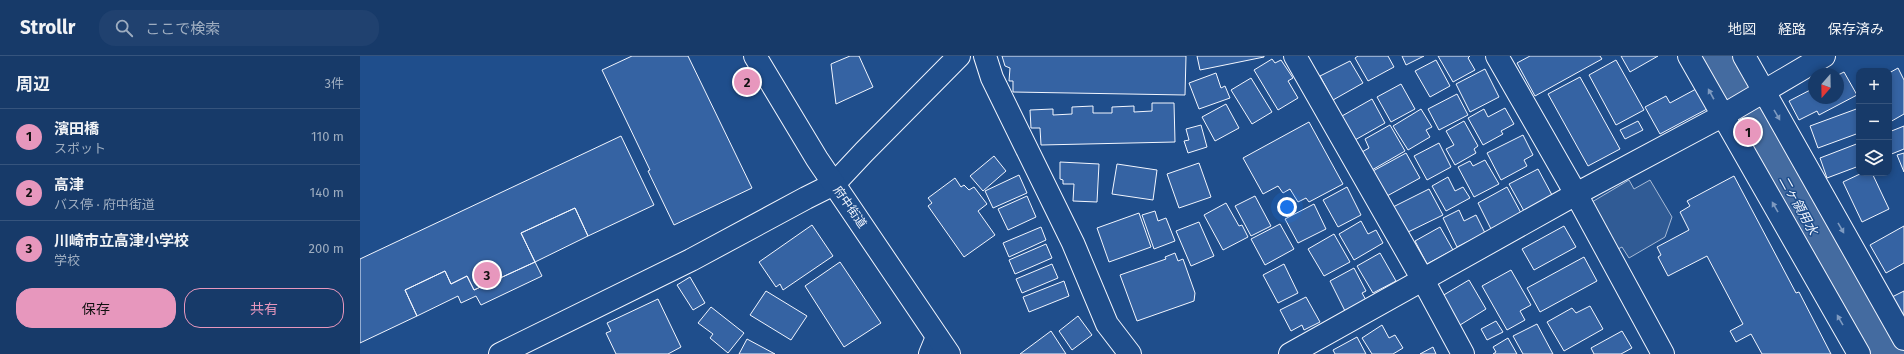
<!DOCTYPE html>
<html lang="ja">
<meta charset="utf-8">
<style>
:root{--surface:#173a69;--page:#20416f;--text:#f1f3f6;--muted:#9eadc0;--line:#36547d;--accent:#e797bd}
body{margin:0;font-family:"Fira Sans","Noto Sans JP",sans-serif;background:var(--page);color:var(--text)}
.controls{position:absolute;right:12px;top:12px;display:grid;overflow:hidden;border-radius:8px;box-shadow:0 2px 6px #0003}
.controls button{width:36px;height:36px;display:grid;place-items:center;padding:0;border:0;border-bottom:1px solid var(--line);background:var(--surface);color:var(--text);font:20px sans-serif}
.compass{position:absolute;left:1448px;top:12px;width:36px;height:36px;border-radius:50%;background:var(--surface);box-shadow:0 2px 6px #0003;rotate:200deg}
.you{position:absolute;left:927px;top:151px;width:14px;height:14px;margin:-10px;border:3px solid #fff;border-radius:50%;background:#1a73e8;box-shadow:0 0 0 6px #1a73e833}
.badge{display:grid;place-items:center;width:26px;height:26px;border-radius:50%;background:var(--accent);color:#111;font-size:13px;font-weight:700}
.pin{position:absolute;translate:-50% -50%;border:2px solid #fff;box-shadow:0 1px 4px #0006}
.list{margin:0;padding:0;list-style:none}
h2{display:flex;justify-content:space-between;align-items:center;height:52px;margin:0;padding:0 16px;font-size:17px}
h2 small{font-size:13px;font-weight:400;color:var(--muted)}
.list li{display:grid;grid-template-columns:26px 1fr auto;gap:12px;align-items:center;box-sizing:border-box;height:56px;padding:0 16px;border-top:1px solid var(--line)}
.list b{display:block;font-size:15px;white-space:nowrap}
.list p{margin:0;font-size:13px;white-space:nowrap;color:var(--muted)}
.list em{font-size:13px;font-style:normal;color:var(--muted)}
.actions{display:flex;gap:8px;padding:12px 16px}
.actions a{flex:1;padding:9px 0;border:1px solid var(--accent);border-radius:16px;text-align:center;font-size:14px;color:var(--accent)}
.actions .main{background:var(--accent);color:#111}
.icon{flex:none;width:22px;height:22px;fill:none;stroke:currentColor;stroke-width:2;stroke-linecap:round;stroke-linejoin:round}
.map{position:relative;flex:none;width:1544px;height:298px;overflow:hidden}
header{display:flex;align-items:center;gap:24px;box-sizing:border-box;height:56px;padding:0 20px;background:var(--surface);border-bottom:1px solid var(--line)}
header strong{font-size:19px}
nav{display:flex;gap:22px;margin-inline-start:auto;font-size:14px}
.search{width:280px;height:36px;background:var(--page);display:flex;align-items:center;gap:10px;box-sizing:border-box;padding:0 14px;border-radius:16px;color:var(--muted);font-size:15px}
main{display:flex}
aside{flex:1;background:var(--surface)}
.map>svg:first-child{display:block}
.built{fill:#305b95;stroke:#a8bbd7}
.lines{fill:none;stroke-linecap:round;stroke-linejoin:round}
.river{stroke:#446ba0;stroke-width:49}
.building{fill:#3563a3;stroke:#f2f6ff}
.minor-casing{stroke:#f2f6ff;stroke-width:24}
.highway-casing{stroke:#f2f6ff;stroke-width:24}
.minor{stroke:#1f4e8c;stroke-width:22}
.highway{stroke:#1f4e8c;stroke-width:22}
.oneway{fill:#7e9ac0}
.labels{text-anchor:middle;stroke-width:3;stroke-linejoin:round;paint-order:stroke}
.street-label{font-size:12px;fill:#f2f6ff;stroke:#1f4e8c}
.water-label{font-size:13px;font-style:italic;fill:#f2f6ff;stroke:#1f4e8c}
</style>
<header>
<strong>Strollr</strong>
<div class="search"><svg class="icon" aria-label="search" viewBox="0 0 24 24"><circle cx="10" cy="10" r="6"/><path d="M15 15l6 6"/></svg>ここで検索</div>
<nav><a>地図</a><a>経路</a><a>保存済み</a></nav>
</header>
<main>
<aside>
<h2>周辺<small>3件</small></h2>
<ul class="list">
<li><span class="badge">1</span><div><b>濱田橋</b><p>スポット</p></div><em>110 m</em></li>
<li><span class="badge">2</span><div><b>高津</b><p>バス停 · 府中街道</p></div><em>140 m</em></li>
<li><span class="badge">3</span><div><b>川崎市立高津小学校</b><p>学校</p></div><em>200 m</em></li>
</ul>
<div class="actions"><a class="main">保存</a><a>共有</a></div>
</aside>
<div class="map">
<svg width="1544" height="298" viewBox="0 0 1544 298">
<rect width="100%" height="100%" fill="#1f4e8c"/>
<path class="built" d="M1269,124L1274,133L1290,124L1312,161L1305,181L1269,202L1262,191L1254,195L1227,149Z"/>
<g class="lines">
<path class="river" d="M1356,0L1522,298"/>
</g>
<path class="building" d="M272,0H328L392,132L314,169L288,115L290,114L242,14Z
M490,0H499L513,31L476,48L471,8Z
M642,0H826L825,39L653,36V25H649L650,12L645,10Z
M837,0H904V1L840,14Z
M998,0H1028L1034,11L1008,25L995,2Z
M1042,0H1064L1046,9Z
M1078,0H1110L1108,2L1115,14L1093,26Z
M1170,0H1240L1242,3L1175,40L1157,7Z
M1261,0H1298L1270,16Z
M912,3L915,7L921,4L933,22L928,25L938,42L918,54L894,14Z
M1076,4L1090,30L1070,41L1055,15Z
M1256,4L1284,54L1256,69L1229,19Z
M990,5L1003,27L973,44L960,20Z
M1538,12L1544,24V58L1530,66L1529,17Z
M1125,13L1139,41L1110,56L1096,28Z
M1484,16L1497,39L1459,59L1457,55L1439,64L1429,45L1454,32V42H1478V19Z
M856,17L861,32L865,30L870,42L839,53L829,27Z
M1220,21L1260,93L1228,110L1188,38Z
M891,22L912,56L892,68L871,34Z
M1041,28L1055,53L1031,66L1017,41Z
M1336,33L1347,53L1300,78L1285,51L1306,40L1310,47Z
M1097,38L1108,59L1079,74L1068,53Z
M1012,43L1025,67L995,84L982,60Z
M792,47H814L815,86L681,89L680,72H671L670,54L693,53V59L712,58V51L733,50V57H752V51L774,50V56L792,55Z
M866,48L879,72L855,85L842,61Z
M1145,52L1154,68L1141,75L1143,78L1123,89L1108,62L1124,53L1128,61Z
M1499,52V77L1458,92L1450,70Z
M1061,53L1072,71L1066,74L1070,81L1048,94L1033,70Z
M1104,65L1118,90L1114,93L1116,97L1095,109L1086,93L1094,89L1086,75Z
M1278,65L1283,74L1265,83L1260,74Z
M949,66L983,128L949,146L946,142L938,146L930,133L923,137L918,130L903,138L883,102Z
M841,69L847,91L828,97L824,85L829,84L826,73Z
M1030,69L1045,95L1012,114L1002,96L1009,92L1005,83Z
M1544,70V93L1529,99V76Z
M1163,79L1173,99L1164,104L1167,110L1141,124L1127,97Z
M261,80L294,149L228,180L215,152L161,177L175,206L114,234L107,220L91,228L85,215L45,234L57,260L0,287V203Z
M1079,87L1091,111L1067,124L1054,100Z
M1499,87V110L1467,122L1460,102Z
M1046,97L1060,122L1027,140L1013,115Z
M1544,97V116L1537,99Z
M634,100L646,115L623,135L610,120Z
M1125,104L1139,128L1114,141L1098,111L1110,105L1113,110Z
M700,106L739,108L737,146L713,145L714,128H703V124L700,123Z
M839,107L851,141L819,152L807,118Z
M757,108L797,114L793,144L752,138Z
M1178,113L1192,139L1164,155L1149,128Z
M1502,117H1512L1529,153L1502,166L1483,126Z
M659,119L667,137L633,152L625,135Z
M1374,120L1436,237L1439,236L1471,298H1402L1391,278L1376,286L1370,275L1383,268L1347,200L1308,220L1298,201L1301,199L1297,191L1329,174L1320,156L1330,150L1327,145Z
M1088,121L1095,135L1103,131L1110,142L1086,155L1072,130Z
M595,122L601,131L604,129L609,134L614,131L627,148L618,155L635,179L604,201L568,150L572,147L568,142Z
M987,131L1001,159L978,171L963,144Z
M1147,131L1161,157L1131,173L1118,147Z
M1069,133L1083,159L1046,177L1033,151Z
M667,140L676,161L648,174L638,153Z
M895,140L911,170L891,180L875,150Z
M866,147L879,170L882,169L888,181L863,194L844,159Z
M954,148L966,173L938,187L925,163Z
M215,152L228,180L175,206L161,177Z
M1099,154L1104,165L1116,159L1125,177L1097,191L1083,162Z
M795,155L798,165L806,162L815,185L794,193L782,159Z
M779,157L791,191L749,206L737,172Z
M1001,165L1008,178L1016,174L1023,187L994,204L979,178Z
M839,166L854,200L831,210L816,175Z
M920,168L934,193L905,209L891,183Z
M452,169L473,200L423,234L420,228L416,231L399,206Z
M1204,170L1216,191L1174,214L1162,193Z
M1544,170V207L1526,217L1510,189Z
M681,171L686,184L649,201L643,187Z
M1080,171L1093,194L1067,208L1055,185Z
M974,178L990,206L964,220L948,193Z
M686,188L692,202L655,218L649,204Z
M815,197L818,205L823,203L835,237L834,245L777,265L760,219L806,203L805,201Z
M1020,197L1036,225L1013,237L997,210Z
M1224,201L1237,225L1180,256L1167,232Z
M175,206L182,220L121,249L116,240L101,247L98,240L57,260L45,234L85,215L91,228L107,220L114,234Z
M480,206L521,267L484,291L445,230Z
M692,208L698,222L662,237L656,223Z
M924,208L938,237L918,247L903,219Z
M994,212L1006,235L1002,237L1006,244L985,255L970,225Z
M1151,214L1171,249L1160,255L1165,264L1147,274L1122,230Z
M330,221L345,247L333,254L317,229Z
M1109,224L1126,253L1100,269L1082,240Z
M704,225L709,240L669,256L663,241Z
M406,235L447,260L431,284L390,259Z
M1544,235V264L1532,241Z
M946,241L960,266L944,274L942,269L931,275L920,254Z
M298,243L321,291L308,298H256L246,277L251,275L247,267Z
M1230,250L1243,273L1204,295L1187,266L1212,252L1216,257Z
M351,251L384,277L368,297L350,282L353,278L338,267Z
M718,260L732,279L712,294L699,275Z
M1136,265L1143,276L1127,284L1121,273Z
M1177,268L1193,298H1163L1153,280Z
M1022,269L1029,282L1035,279L1043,292L1033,298H1012L1002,282Z
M691,275L706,298H660Z
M1262,275L1272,292L1261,298H1234L1231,292Z
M997,281L1006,298H975L973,294Z
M1148,282L1157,298H1133L1136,296L1133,291Z
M387,283L415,298H379Z
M1073,291L1076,298H1060Z"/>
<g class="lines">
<g class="minor-casing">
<path id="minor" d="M625,0L632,22L713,187L747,268L770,298
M935,0L1063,224L1103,298
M1137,0L1216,138L1303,298
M1329,0L1499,298
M1384,0L1544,283
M140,298L331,204L446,142L474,128L504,96L599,0
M570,298L577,281
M930,298L1216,138L1362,60L1464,0"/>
</g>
<g class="highway-casing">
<path id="highway" d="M395,0L457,103L589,298"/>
</g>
<use href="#minor" class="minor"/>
<use href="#highway" class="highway"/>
</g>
<defs><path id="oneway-solid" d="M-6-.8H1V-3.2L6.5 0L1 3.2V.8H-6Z"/></defs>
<g class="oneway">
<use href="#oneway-solid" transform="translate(1351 38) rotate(-119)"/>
<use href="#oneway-solid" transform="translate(1417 59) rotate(60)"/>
<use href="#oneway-solid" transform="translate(1415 151) rotate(-120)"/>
<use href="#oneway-solid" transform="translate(1481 172) rotate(60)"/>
<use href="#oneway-solid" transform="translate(1480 264) rotate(-120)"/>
</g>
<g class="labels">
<g class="street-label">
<text transform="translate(490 151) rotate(55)" y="4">府中街道</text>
</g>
<g class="water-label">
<text transform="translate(1439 149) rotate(61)" y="5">二ヶ領用水</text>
</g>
</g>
</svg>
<div class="controls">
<button>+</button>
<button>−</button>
<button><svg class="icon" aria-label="layers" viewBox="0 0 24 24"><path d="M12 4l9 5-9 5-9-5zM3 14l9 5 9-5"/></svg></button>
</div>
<svg class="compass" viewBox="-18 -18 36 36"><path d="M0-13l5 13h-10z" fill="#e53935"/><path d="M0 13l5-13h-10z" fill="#9eadc0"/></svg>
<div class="you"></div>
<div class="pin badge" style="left:1388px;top:76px">1</div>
<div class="pin badge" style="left:387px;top:26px">2</div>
<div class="pin badge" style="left:127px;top:219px">3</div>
</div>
</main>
